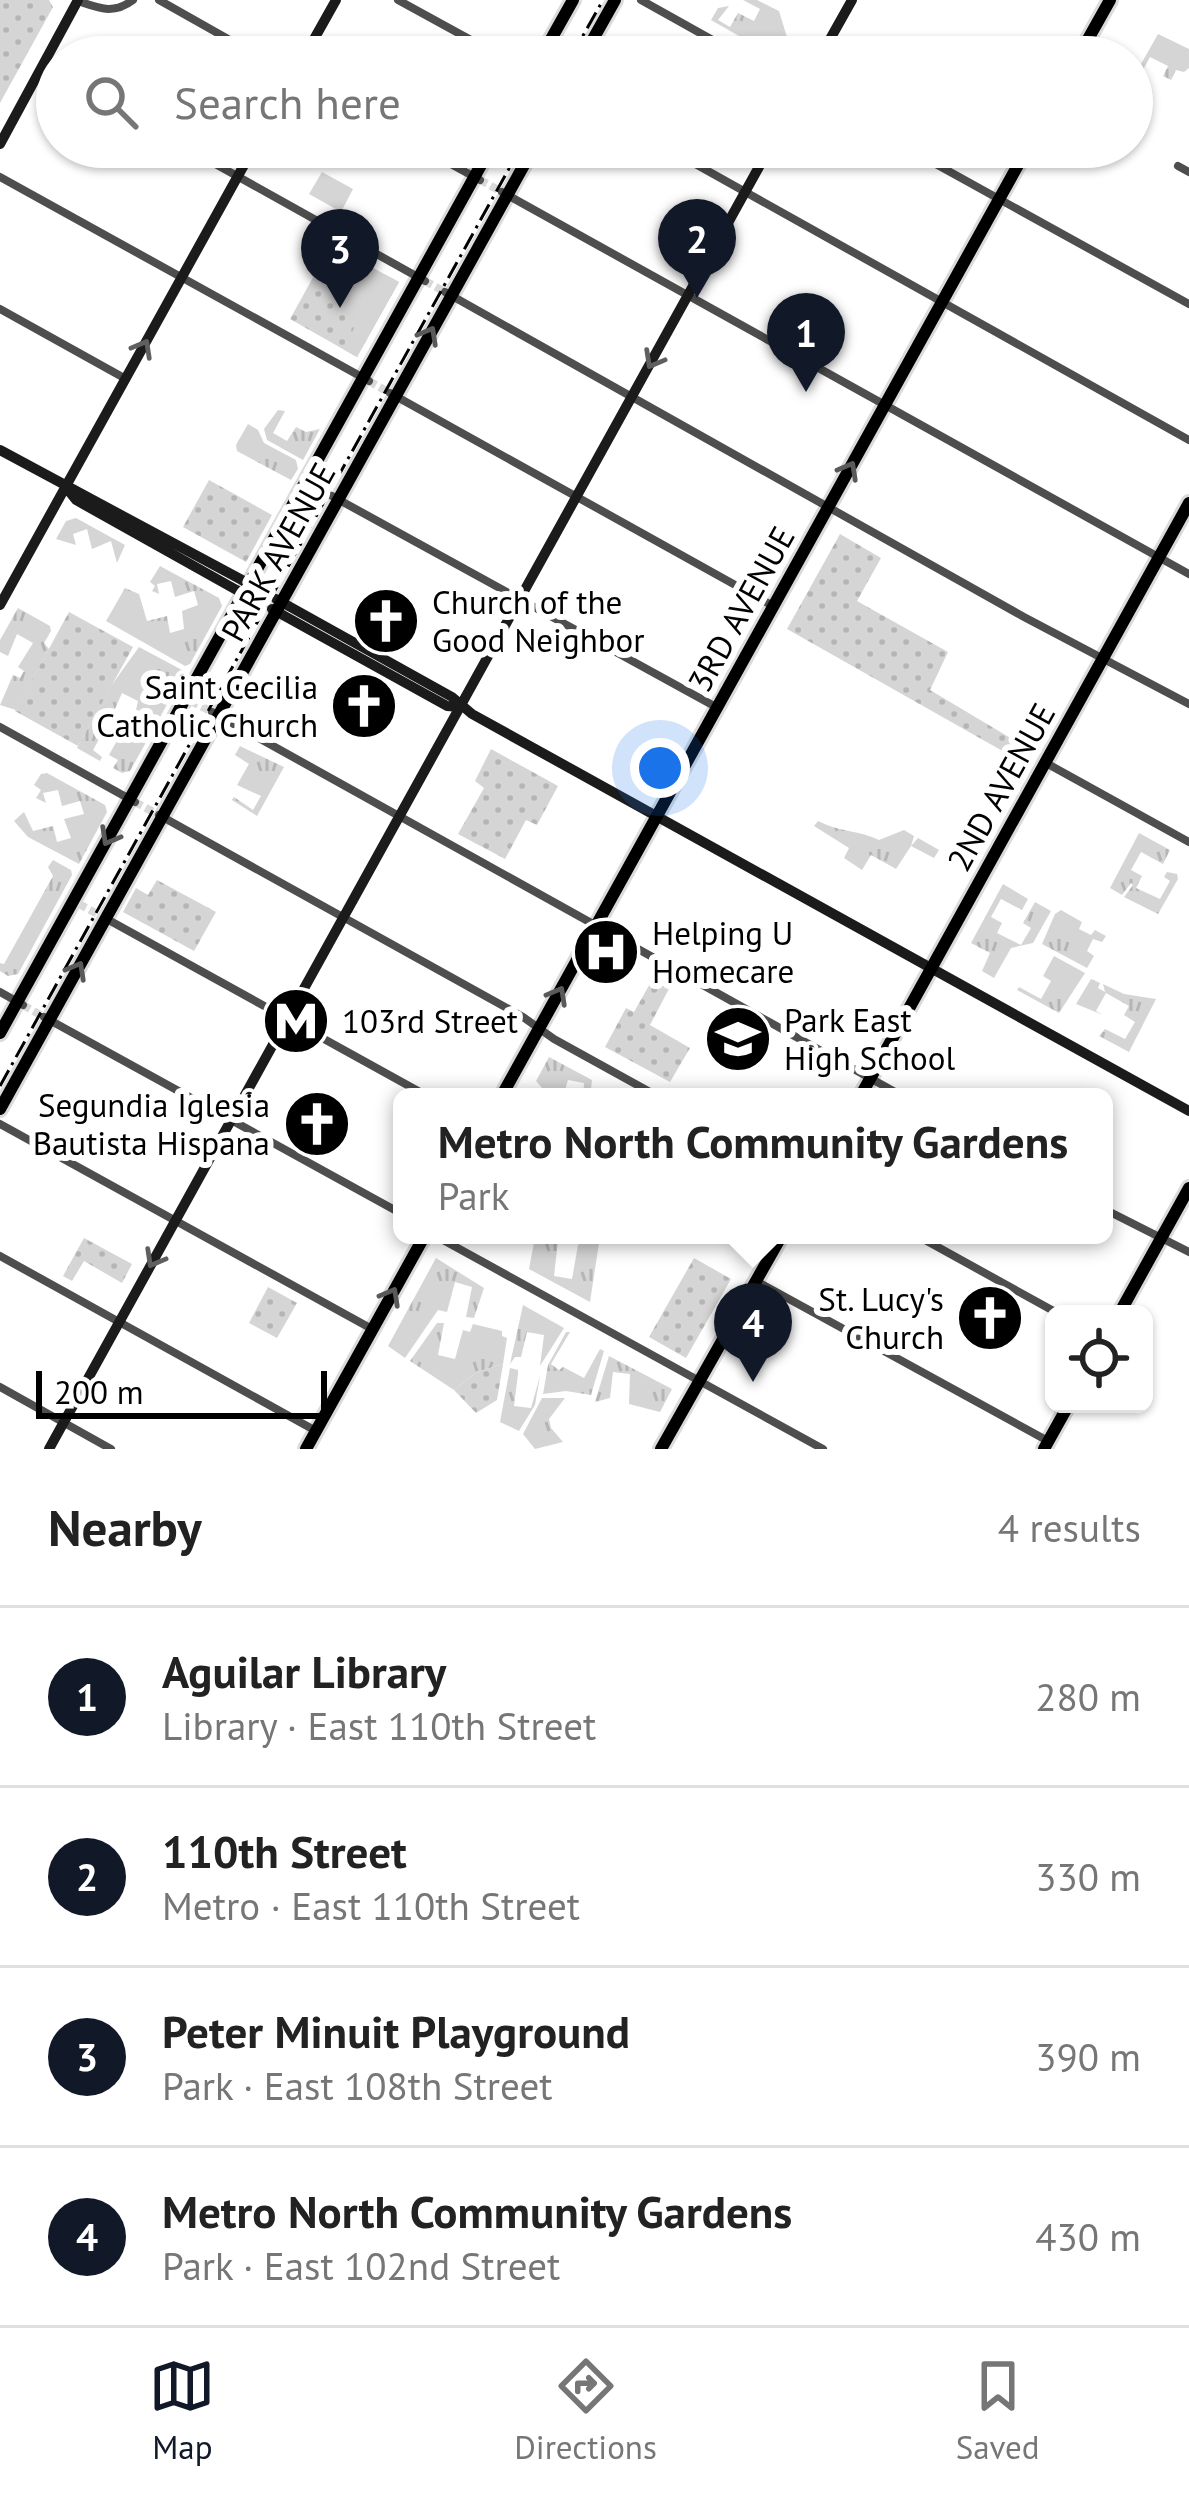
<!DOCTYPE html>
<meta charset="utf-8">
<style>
:root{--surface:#fff;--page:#f2f2f2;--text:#222;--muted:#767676;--line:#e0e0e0;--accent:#111827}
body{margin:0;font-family:"PT Sans",sans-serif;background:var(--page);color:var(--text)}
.controls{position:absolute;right:36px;bottom:36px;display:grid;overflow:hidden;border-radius:18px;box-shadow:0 3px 9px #0004}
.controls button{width:108px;height:108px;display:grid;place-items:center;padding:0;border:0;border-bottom:3px solid var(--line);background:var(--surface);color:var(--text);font:60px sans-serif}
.scale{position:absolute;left:36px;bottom:30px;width:291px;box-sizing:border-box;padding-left:12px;border:6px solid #000;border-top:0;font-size:33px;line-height:42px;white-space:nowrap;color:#000;-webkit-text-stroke:9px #fff;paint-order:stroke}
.you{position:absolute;left:660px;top:768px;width:42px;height:42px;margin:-30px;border:9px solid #fff;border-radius:50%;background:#1a73e8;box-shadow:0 0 0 18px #1a73e833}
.badge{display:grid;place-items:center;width:78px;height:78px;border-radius:50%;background:var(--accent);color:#fff;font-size:39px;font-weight:700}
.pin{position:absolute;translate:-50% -99px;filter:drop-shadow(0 3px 6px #0008)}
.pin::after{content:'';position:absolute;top:63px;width:42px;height:36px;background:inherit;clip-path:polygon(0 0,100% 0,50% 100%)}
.popup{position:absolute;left:393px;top:1088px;width:720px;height:156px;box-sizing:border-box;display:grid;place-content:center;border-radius:18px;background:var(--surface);filter:drop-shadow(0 3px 9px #0005);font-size:39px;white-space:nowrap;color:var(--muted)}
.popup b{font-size:45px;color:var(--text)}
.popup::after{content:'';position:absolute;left:50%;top:100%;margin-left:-24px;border:24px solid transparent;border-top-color:var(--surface)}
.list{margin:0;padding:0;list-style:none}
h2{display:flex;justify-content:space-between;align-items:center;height:156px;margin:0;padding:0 48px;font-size:51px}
h2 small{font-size:39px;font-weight:400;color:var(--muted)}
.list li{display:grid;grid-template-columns:78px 1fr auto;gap:36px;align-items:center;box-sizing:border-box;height:180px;padding:0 48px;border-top:3px solid var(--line)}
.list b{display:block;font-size:45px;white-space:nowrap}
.list p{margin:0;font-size:39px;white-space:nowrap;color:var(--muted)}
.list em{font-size:39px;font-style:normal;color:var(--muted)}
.icon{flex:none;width:66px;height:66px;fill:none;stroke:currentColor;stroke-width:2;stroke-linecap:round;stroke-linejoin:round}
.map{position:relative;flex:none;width:1189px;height:1449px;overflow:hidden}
.search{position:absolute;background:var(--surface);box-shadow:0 3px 9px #0004;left:36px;right:36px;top:36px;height:132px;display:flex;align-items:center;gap:30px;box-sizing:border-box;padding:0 42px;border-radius:66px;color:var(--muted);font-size:45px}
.sheet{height:876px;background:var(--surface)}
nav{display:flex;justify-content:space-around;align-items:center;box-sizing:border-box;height:168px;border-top:3px solid var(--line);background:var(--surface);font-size:33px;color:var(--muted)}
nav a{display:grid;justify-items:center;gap:6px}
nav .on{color:var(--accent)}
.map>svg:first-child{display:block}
.grass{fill:url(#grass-tufts)}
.park{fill:url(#park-dots)}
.pitch{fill:#d5d5d5}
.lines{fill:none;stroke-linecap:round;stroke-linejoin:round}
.minor-tunnel{stroke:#d9d9d9;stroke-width:8;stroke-dasharray:8 4;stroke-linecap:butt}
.secondary-tunnel{stroke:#d9d9d9;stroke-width:10;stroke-dasharray:10 5;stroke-linecap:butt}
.primary-casing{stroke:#dbdbdb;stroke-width:18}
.minor{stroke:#4e4e4e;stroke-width:8}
.secondary{stroke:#1b1b1b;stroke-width:10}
.primary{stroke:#000;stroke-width:12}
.rail{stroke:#000;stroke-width:3;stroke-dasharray:18 6 3 6;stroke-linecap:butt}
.oneway{stroke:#595959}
.oneway2{stroke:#5f5f5f}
.labels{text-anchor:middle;stroke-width:12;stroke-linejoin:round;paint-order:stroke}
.street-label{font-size:33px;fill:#000;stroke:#fff}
.poi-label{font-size:33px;fill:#000;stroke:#fff;text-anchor:start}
</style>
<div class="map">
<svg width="1189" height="1449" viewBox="0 0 1189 1449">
<defs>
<pattern id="grass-tufts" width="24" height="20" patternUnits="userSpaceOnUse" patternTransform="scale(3)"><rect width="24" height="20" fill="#d5d5d5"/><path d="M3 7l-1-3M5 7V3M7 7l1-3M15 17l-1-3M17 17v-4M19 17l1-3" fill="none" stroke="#b5b5b5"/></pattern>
<pattern id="park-dots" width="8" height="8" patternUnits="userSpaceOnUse" patternTransform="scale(3)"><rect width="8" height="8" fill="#d5d5d5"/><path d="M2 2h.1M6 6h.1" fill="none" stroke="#b5b5b5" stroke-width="1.8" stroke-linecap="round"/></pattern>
</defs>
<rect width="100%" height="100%" fill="#fff"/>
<path class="grass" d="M743,0H757L779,11L790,47L803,54L802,57H776L711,20L718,8L729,6L718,20L730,27L738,13L754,21L760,9Z
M1158,34L1189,49V68L1184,72L1176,70L1171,80L1163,76L1168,66L1150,57L1136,83L1145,89L1142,95L1132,90V80Z
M278,410L285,411L273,433L287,441L296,427L306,432L320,429L303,460L267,440L264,429Z
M248,424L258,430L264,443L296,460L298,469L291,480L237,451L236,445Z
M76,518L125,545L117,563L111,541L92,549L87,529L73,534L76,545L56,539L66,521Z
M160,566L219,598L222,606L190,664L185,666L106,621L125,588L139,594L147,621L167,616L170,633L184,629L182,611L198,605L194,591L175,597L171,581L157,584L159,594L152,591L155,586L150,582Z
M18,608L50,626L51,631L44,643L49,649L16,710L0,705L13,675L20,678L24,671L18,667L33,643L17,634L8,656L0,652V640Z
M139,647L182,670L184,674L154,728L134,719L138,701L122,693L111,718L105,716L101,723L106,727L93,750L102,757L100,761L77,748L111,686Z
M125,721L137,732H147L149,737L130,771L122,773L113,768L118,760L109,755L120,735L125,737L129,730L123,725Z
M240,746L284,767L257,816L232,800L234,797L253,810L261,796L237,785L249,764L235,755Z
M47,773L105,805L107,812L79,864L28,837L14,821L24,812L33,831L53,826L57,842L71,838L64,819L84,814L80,801L62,806L58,790L43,793L46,803L36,798L41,790L34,785L41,774Z
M818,821C839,832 858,830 879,840L904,830L914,836L911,846L918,838L939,850L934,858L911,846L896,869L871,855L862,870L844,858L849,848L814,826Z
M1139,833L1170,850L1163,864L1141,852L1131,870L1142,876L1136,888L1160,899L1170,881L1164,877L1167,872L1177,874L1178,879L1158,914L1124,897L1133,885L1131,883L1122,895L1110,888Z
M53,860L71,870L72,875L18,974L8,976L0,971V963L4,964L53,876L48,867Z
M1003,884L1028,899L1022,910L1001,899L991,917L1002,923L997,933L1021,945L1031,928L1023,923L1035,902L1051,911L1033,943L1011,948L994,978L982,971L990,953L971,943Z
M1061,910L1082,922L1079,929L1091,935L1095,930L1106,936L1102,942L1093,939L1087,951L1094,956L1087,968L1042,944L1055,914Z
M1054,956L1085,973L1059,1013L1017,990L1019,987L1041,999L1051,981L1043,976Z
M1091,979L1100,983L1098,988L1105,992L1103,984L1124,994L1156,999L1129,1052L1099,1036L1105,1029L1125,1039L1135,1022L1124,1015L1129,1006L1106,993L1096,1011L1103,1015L1076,1004Z
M549,1057L592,1080L590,1097H583L584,1083L568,1080L563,1097H550L536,1081Z
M535,1237L558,1241L554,1276L572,1279L578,1245L584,1241L599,1243L590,1302L529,1269Z
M436,1258L484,1288L474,1318L466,1317L472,1287L455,1282L447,1312L438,1310L405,1358L388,1346Z
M523,1305L564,1328L540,1366L544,1335L527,1332L521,1357H515L510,1364Z
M437,1323H444L438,1355L455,1359L463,1330L470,1332L473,1324L502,1331V1336L507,1338L503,1364L477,1372L454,1390L410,1361Z
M566,1332H570L551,1364L559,1370L563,1367L584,1378L600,1349L604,1351L591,1395L566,1391L543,1394L548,1365Z
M609,1356L672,1389L660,1412L629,1404L630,1374L613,1372L610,1398L595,1402Z
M510,1368L518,1370V1374L514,1406L531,1408L540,1376L535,1405L519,1431L500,1422Z
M542,1398H565L549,1419L551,1428L563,1442L535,1449L523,1434Z"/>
<path class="park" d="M0,0H49L53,7L0,103Z
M331,245L399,282L357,357L290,319Z
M209,480L272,515L246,562L183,527Z
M840,534L881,558L857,601L948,652L930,690L1027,748L1020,761L787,629Z
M69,612L133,647L78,746L15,711Z
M491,749L558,786L537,825L526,820L505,859L458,834L484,788L475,781Z
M157,880L216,912L194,951L123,912L136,888L148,895Z
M656,973L672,983L650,1025L690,1048L670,1082L605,1047L626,1008L634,1012Z
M84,1238L132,1264L122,1283L84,1261L72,1281L63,1276Z
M694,1258L731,1279L686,1358L649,1337Z
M268,1287L297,1303L277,1338L249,1323Z
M503,1364L497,1400L476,1413L454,1390L477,1372Z"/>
<path class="pitch" d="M322,172L353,189L341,212L309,194Z
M361,268L380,279L384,274L399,282L357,357L343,349L361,315L341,305Z"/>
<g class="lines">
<path class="minor-tunnel" d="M480,180L502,192
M425,281L445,292
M369,381L390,393
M307,481L332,496
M191,701L212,712
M135,802L157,814
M79,904L101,916
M23,1005L44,1017"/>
<path class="secondary-tunnel" d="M255,587L276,599
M249,597L271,609"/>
<g class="primary-casing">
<path id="primary" d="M541,57L573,0
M583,57L615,0
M1078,57L1110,0
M0,1033L491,147
M501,1097L1028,147
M860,1097L1189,503
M0,1109L534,147
M1119,1314L1189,1188
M306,1449L425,1235
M661,1449L782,1235
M1044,1449L1069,1404"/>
</g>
<path class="minor" d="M159,0L260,57
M398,0L502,57
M641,0L743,57
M78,1C99,8 113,15 133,0
M43,67L57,75
M185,147L425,281
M420,147L480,180
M665,147L1189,440
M905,147L1189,304
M1178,166L1189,172
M0,177L369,381
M502,192L1189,574
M445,292L1024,617L1189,704
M0,309L126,379
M390,393L773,606
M332,496L716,707
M212,712L904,1097
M0,727L135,802
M1046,763L1189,842
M159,815L523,1017L554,1039L659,1097
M105,918L429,1097
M0,992L23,1005
M44,1017L402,1214
M0,1124L372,1329
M1104,1209L1189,1252
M434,1235L823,1449
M916,1235L1059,1314
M0,1256L316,1431
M756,1281L1048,1441
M0,1387L111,1449"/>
<path class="secondary" d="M304,57L336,0
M820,57L852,0
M0,144L78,0
M0,450L255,587
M68,490L76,500L249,597
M276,599L452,697L472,714L1189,1111
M0,605L254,147
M272,609L447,706L460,707
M49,1449L770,147"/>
<use href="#primary" class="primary"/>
<path class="rail" d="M571,57L603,0
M0,1086L521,147"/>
</g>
<defs><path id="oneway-chevron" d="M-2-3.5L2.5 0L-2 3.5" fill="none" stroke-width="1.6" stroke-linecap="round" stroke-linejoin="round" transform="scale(3)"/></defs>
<g class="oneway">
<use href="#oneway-chevron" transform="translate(429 335) rotate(-61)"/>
<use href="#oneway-chevron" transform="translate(849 470) rotate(-61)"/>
<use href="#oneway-chevron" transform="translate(109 837) rotate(119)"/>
<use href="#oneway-chevron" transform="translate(77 970) rotate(-61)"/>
<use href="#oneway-chevron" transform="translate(558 995) rotate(-61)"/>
<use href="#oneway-chevron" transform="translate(391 1296) rotate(-61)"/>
</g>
<g class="oneway2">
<use href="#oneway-chevron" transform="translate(143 348) rotate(-61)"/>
<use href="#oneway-chevron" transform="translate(653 360) rotate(119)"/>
<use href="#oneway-chevron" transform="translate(154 1259) rotate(119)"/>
</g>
<defs>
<g id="church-disc" transform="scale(3.45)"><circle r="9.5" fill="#000" stroke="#fff"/><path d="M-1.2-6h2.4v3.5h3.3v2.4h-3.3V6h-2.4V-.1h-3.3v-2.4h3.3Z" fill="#fff"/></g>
<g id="hospital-disc" transform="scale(3.45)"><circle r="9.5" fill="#000" stroke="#fff"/><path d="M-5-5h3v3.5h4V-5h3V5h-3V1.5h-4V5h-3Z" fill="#fff"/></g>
<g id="metro-disc" transform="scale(3.45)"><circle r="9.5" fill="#000" stroke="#fff"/><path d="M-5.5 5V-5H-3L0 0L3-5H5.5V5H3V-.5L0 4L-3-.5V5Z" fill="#fff"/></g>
<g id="school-disc" transform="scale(3.45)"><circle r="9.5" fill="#000" stroke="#fff"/><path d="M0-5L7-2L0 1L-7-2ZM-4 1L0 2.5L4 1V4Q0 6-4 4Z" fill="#fff"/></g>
</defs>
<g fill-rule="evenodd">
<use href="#church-disc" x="386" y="621"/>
<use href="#church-disc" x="364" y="706"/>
<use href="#hospital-disc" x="606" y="952"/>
<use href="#metro-disc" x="296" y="1021"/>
<use href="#school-disc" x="738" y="1039"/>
<use href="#church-disc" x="317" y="1124"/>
<use href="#church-disc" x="990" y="1318"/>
</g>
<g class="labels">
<g class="street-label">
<text transform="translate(278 552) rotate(-61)" y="12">PARK AVENUE</text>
<text transform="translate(741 609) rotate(-61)" y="12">3RD AVENUE</text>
<text transform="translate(1001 787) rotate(-61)" y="12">2ND AVENUE</text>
</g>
<g class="poi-label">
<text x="432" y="614">Church of the<tspan x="432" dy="38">Good Neighbor</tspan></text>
<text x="318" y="699" text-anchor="end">Saint Cecilia<tspan x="318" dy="38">Catholic Church</tspan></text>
<text x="652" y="945">Helping U<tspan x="652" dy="38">Homecare</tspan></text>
<text x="784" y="1032">Park East<tspan x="784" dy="38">High School</tspan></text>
<text x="342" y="1033">103rd Street</text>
<text x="270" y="1117" text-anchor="end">Segundia Iglesia<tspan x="270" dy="38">Bautista Hispana</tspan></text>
<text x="944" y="1311" text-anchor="end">St. Lucy's<tspan x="944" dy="38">Church</tspan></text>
</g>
</g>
</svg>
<div class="controls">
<button><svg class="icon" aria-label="locate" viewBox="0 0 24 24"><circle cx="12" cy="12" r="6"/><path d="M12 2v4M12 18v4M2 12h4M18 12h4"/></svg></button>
</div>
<div class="scale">200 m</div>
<div class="you"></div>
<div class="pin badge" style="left:806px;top:392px">1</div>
<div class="pin badge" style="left:697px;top:298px">2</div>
<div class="pin badge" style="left:340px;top:308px">3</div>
<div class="pin badge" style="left:753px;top:1382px">4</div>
<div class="popup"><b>Metro North Community Gardens</b>Park</div>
<div class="search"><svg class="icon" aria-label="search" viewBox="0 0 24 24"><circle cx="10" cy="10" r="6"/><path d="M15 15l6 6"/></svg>Search here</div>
</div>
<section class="sheet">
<h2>Nearby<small>4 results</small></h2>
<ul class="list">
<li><span class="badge">1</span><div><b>Aguilar Library</b><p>Library · East 110th Street</p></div><em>280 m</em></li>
<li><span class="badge">2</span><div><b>110th Street</b><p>Metro · East 110th Street</p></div><em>330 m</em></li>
<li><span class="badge">3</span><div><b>Peter Minuit Playground</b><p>Park · East 108th Street</p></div><em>390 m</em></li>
<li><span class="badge">4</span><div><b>Metro North Community Gardens</b><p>Park · East 102nd Street</p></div><em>430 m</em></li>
</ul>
</section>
<nav>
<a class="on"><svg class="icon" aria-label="map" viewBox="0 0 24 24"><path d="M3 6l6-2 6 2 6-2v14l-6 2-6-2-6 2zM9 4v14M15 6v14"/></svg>Map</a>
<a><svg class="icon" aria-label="directions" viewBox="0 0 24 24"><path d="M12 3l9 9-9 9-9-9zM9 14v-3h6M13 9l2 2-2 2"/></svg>Directions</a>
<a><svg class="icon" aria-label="saved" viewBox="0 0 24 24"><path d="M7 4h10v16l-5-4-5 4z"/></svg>Saved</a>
</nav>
